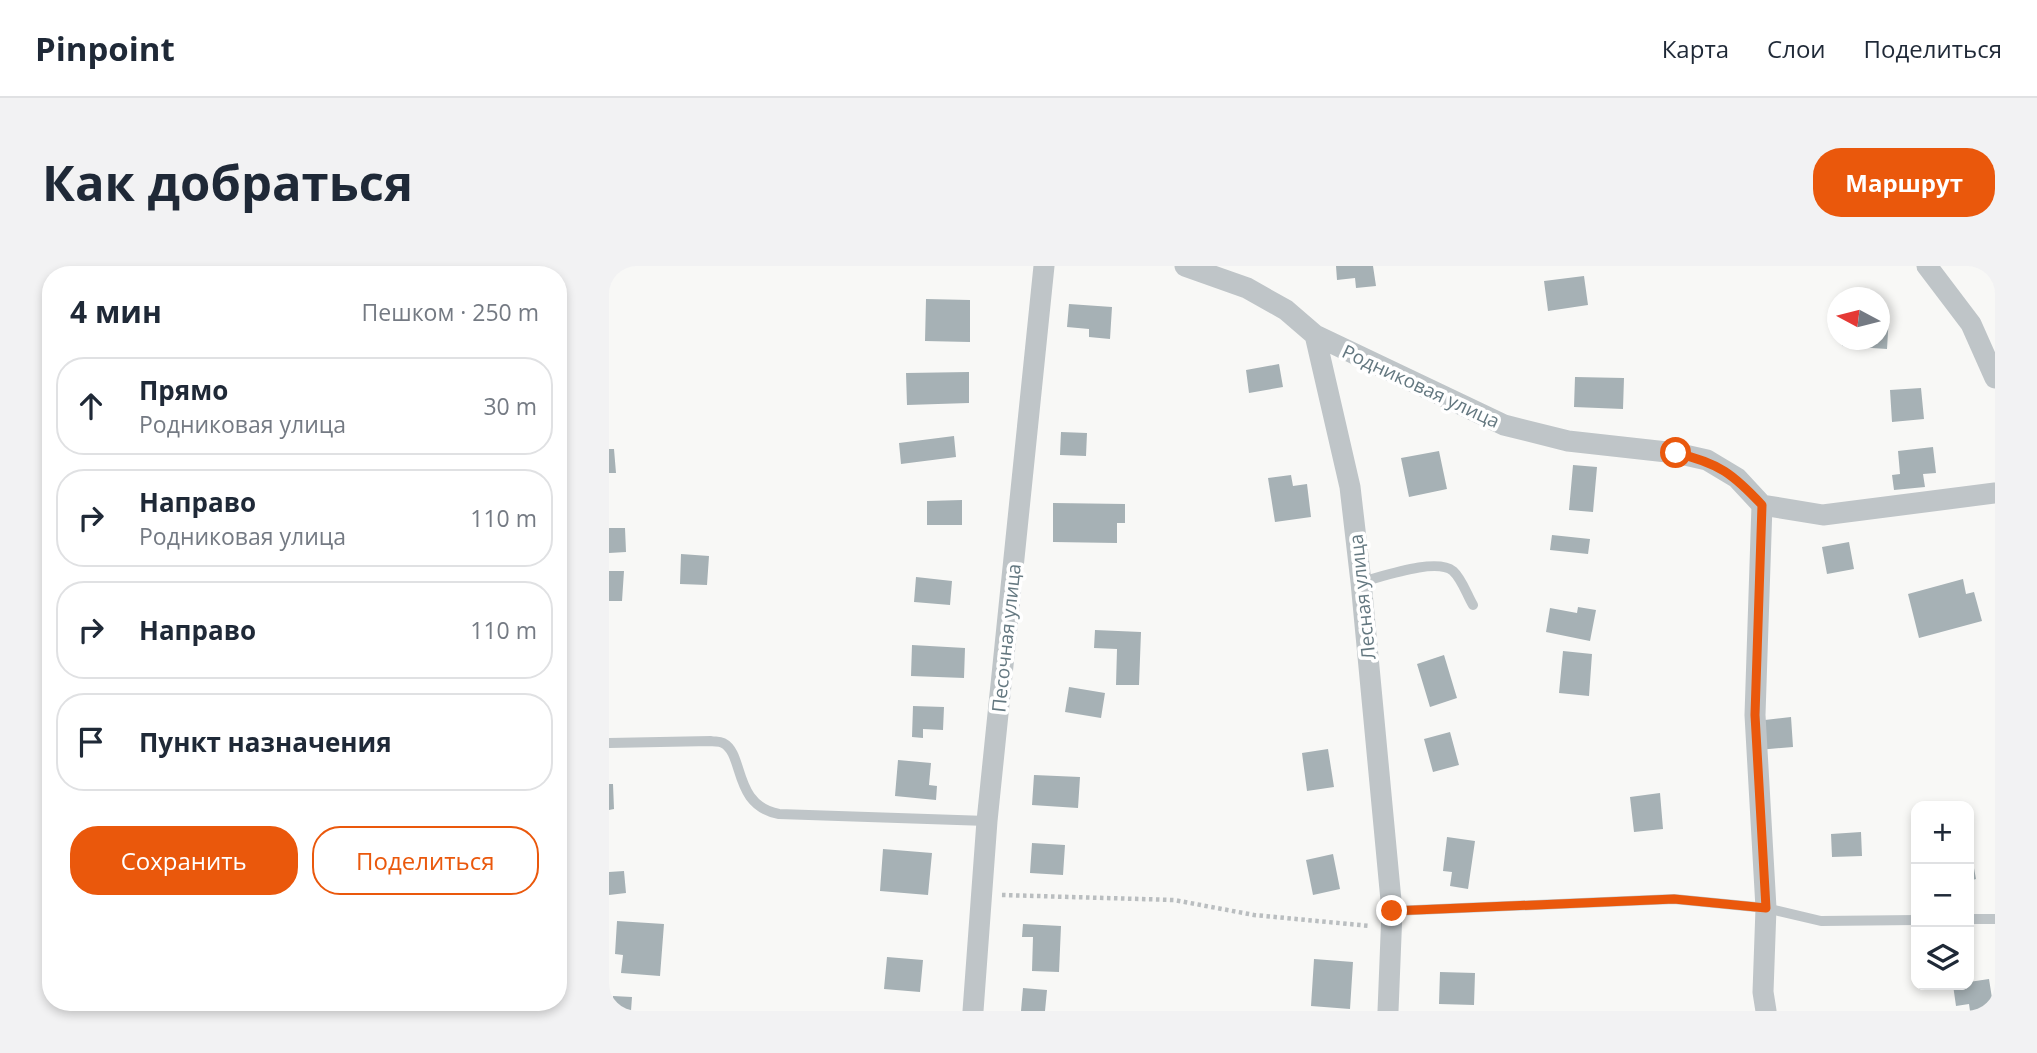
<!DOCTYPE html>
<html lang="ru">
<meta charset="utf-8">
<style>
:root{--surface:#fff;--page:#f2f2f3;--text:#1f2937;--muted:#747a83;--line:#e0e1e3;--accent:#ea580c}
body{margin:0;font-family:"Open Sans",sans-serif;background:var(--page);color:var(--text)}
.controls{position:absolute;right:21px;bottom:21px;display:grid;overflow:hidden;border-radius:14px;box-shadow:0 4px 10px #0003}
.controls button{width:63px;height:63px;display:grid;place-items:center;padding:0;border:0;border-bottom:2px solid var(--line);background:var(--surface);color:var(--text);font:35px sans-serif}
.compass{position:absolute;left:1218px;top:21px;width:63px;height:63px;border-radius:50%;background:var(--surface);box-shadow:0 4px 10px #0003;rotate:277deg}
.stop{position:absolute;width:21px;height:21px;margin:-16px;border:5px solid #ea580c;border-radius:50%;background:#fff}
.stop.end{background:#ea580c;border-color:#fff;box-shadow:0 2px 7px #0008}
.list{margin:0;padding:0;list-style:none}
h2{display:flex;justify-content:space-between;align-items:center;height:91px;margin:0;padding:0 28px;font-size:30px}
h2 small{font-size:23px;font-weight:400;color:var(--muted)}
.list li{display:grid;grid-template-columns:46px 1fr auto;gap:21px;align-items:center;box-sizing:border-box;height:98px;margin:0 14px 14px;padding:0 14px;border:2px solid var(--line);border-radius:28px}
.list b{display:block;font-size:26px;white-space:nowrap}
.list p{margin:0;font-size:23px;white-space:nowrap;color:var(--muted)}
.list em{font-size:23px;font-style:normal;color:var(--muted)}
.actions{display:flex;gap:14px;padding:21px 28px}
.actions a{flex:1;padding:16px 0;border:2px solid var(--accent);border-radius:28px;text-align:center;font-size:24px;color:var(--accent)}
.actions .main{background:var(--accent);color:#fff}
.icon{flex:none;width:38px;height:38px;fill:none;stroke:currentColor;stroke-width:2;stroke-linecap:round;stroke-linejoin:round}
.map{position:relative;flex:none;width:1386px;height:745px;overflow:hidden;border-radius:28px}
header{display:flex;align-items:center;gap:42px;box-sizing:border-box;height:98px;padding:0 35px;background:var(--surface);border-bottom:2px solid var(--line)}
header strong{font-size:33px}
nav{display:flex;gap:38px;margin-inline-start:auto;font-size:24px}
.intro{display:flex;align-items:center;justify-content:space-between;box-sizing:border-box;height:168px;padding:0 42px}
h1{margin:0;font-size:49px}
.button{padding:18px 32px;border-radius:28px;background:var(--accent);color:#fff;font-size:24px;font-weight:700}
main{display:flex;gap:42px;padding:0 42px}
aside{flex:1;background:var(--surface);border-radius:28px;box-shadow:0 4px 10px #0003}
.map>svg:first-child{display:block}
.building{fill:#a6b1b5}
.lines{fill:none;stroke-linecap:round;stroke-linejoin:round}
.path{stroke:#babec0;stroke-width:4.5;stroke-dasharray:3.5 3.5;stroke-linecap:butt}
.service{stroke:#bfc5c8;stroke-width:10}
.minor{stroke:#bfc5c8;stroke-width:21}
.route{stroke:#ea580c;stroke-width:9}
.labels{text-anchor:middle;stroke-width:7;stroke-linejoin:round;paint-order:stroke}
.street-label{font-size:19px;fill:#647880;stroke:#fff}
</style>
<header>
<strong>Pinpoint</strong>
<nav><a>Карта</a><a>Слои</a><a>Поделиться</a></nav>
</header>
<div class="intro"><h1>Как добраться</h1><a class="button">Маршрут</a></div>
<main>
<aside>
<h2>4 мин<small>Пешком · 250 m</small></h2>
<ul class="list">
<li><svg class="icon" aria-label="ahead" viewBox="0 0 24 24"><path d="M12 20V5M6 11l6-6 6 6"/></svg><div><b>Прямо</b><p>Родниковая улица</p></div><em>30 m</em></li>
<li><svg class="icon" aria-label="right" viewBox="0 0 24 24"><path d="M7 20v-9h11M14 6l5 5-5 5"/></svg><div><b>Направо</b><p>Родниковая улица</p></div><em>110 m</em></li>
<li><svg class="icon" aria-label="right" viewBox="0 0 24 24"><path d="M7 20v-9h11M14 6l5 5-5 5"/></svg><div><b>Направо</b></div><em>110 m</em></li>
<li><svg class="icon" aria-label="arrive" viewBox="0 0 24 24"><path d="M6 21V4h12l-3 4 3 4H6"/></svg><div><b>Пункт назначения</b></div></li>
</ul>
<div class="actions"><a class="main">Сохранить</a><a>Поделиться</a></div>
</aside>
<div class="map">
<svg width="1386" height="745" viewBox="0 0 1386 745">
<rect width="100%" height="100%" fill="#f8f8f6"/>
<path class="building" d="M727,0H764L767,20L747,22L746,12L728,14Z
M975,10L979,39L939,45L935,15Z
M317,33L361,34V76L316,75Z
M460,38L503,41L501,73L480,71V63L458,61Z
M1270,49L1280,50L1278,83L1233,80L1234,74H1270Z
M670,98L674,121L640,127L637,104Z
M360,106V137L298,139L297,107Z
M966,111L1015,112L1014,143L965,141Z
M1312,122L1315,153L1283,156L1281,124Z
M452,166L478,167L477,190L451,189Z
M345,170L347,191L292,198L290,177Z
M1324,181L1327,207L1314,208L1316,221L1285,224L1283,209L1291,208L1289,185Z
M0,183H5L7,207H0Z
M830,185L838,223L800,231L792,192Z
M964,199L988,201L984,246L960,244Z
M682,209L684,220L698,218L702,251L666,256L659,212Z
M353,234V259H318V235Z
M444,237L516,238V257H508V277L444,276Z
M0,262H16L17,286L0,287Z
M943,269L981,273L979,288L941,284Z
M1240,276L1245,303L1218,308L1213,281Z
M72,288L100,290L98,319L71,318Z
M0,305H15L13,335H0Z
M307,311L343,315L341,339L305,336Z
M1354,313L1357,328L1365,326L1373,355L1310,372L1299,328Z
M969,341L987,344L981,375L937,366L941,342L968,347Z
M486,364L532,366L530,419H507L508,383L485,382Z
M303,379L356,382L355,412L302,410Z
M954,385L983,388L980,430L950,427Z
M835,389L848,432L821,441L808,398Z
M460,421L496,427L492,452L456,446Z
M304,440L335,441L334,464L314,463V472L303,471Z
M1182,451L1184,481L1149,484L1147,455Z
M841,466L850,499L824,506L815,473Z
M719,483L725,521L698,525L693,487Z
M289,494L322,497L320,519L328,520L327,534L286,530Z
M425,509L471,511L469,542L423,539Z
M0,518H4L5,543L0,544Z
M1051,527L1054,563L1025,566L1021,531Z
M1252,566L1253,590L1223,591L1222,568Z
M838,571L866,575L859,623L841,620L843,606L834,605Z
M423,577L456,579L454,609L421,607Z
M1361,580L1367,613L1360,615V581Z
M274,583L323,587L319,629L271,625Z
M724,588L731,623L704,629L697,594Z
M15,605L17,627L0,629V606Z
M8,655L55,658L51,710L12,707L14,689L6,688Z
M414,658L452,660L450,706L423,705L424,671H413Z
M278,691L314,694L311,726L275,723Z
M705,693L744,696L741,743L702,740Z
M831,706L866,707L865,739L830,738Z
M1380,713L1385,745H1361L1360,738L1347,740L1344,719H1360V716Z
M414,722L438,724L436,745H412Z
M4,730L23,731L22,745H4Z"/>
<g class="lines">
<path class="path" d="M393,629L565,634L645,649L761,660"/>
<path class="service" d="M752,316C773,311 827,291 844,305C853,313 858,329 864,339
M0,477L102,475C106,476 110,475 114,477C136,488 123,539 170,548L378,555
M783,645L1065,633L1157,642L1212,655L1307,654
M1360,653H1386"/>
<path class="minor" d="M576,0L638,22L677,44L706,69L895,159L959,175L1067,187L1098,194L1128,212L1153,239L1214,249L1386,227
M1318,0L1362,58L1386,112
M706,69L741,221L752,316L783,645L779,745
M1153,239L1146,449L1157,642L1154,726L1157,745
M364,745L378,555L435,0"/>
</g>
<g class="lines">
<path class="route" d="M783,645L1065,633L1157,642L1146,449L1153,239C1124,208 1110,197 1067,187"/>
</g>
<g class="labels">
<g class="street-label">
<text transform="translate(812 120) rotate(25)" y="7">Родниковая улица</text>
<text transform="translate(753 331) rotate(-96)" y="7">Лесная улица</text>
<text transform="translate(397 372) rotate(-84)" y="7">Песочная улица</text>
</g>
</g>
</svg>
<div class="controls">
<button>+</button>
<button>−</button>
<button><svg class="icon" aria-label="layers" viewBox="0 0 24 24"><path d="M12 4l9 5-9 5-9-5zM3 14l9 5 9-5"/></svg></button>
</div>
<svg class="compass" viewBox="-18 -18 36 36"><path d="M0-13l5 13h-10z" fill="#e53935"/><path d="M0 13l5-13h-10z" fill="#747a83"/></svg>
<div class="stop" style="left:1067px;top:187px"></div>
<div class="stop end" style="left:783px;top:645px"></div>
</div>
</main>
